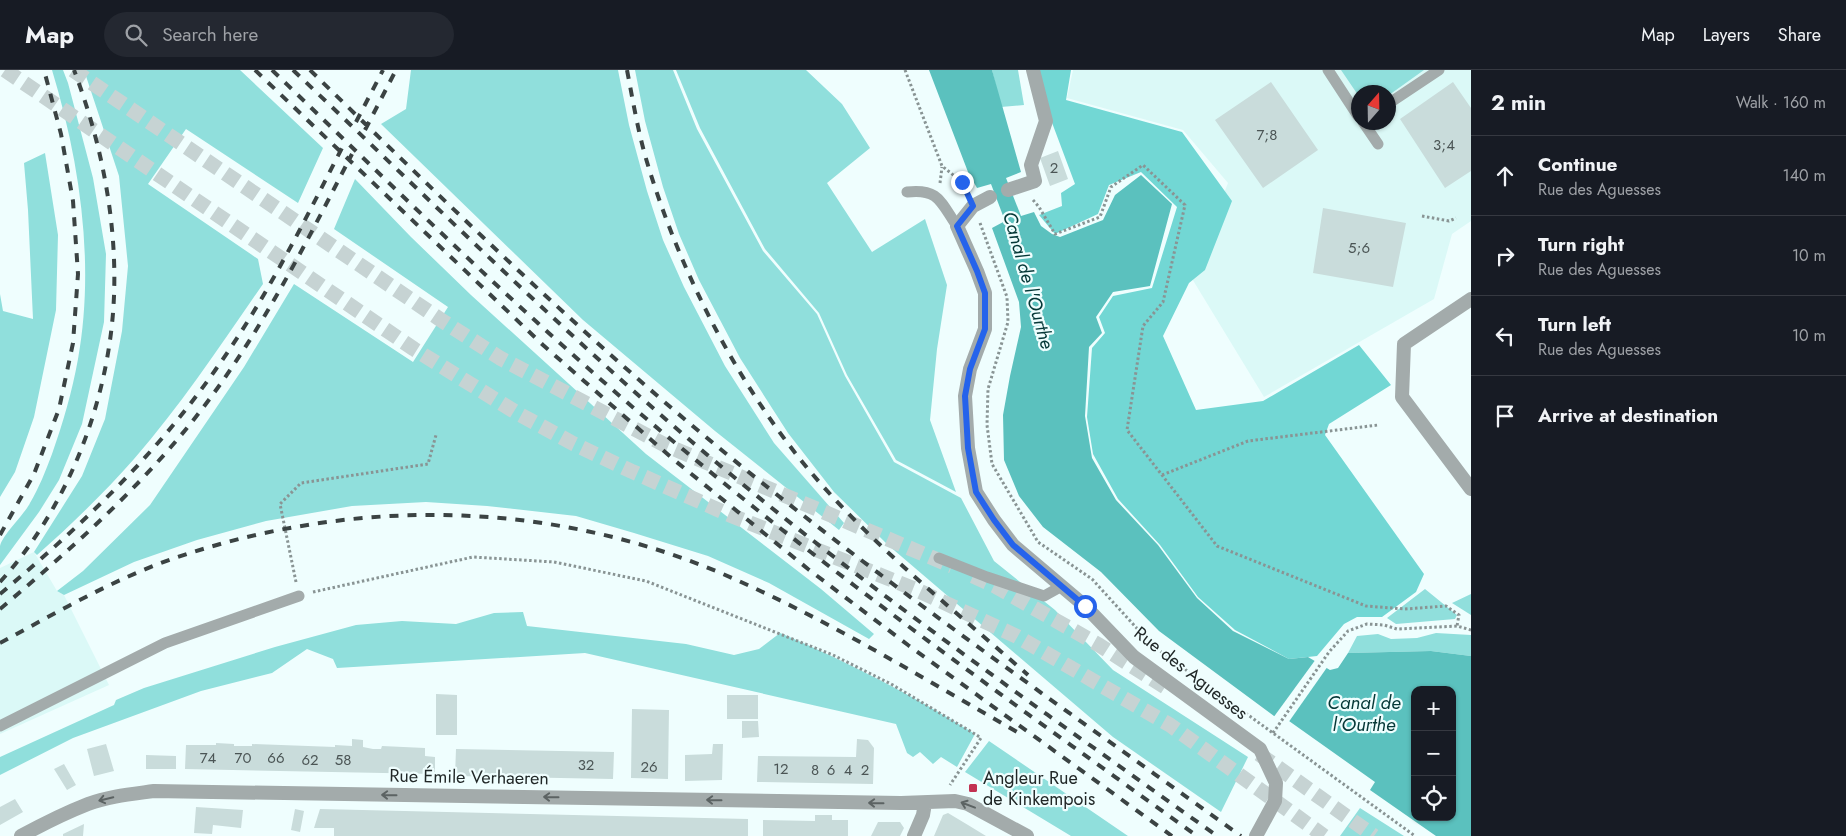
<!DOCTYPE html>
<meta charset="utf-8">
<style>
:root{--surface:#171b24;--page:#242831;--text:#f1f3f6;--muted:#9ea1a6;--line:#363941}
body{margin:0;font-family:Jost,sans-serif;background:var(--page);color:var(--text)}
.controls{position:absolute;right:15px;bottom:15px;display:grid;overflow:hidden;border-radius:10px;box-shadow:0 1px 4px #0004}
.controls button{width:45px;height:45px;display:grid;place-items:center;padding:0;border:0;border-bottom:1px solid var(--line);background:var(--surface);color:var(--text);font:25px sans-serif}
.compass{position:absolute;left:1351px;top:15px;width:45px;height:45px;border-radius:50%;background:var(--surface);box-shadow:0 1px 4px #0004;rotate:20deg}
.stop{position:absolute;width:15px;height:15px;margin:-11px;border:4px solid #2563eb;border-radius:50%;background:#fff}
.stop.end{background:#2563eb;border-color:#fff;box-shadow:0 1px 5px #0008}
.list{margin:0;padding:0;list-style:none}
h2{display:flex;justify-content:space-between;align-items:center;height:65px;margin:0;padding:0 20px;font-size:21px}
h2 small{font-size:16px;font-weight:400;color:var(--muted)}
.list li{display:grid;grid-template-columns:32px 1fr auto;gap:15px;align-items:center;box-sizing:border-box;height:80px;padding:0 20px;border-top:1px solid var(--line)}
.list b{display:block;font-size:19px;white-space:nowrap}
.list p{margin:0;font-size:16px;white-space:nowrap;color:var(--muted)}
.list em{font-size:16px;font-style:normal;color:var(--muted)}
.icon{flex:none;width:28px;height:28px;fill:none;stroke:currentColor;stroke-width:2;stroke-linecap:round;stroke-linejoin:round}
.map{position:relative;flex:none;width:1471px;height:766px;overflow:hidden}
header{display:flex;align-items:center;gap:30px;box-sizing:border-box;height:70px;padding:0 25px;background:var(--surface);border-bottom:1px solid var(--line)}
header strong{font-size:24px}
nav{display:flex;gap:28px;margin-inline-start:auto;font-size:18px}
.search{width:350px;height:45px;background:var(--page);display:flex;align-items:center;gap:12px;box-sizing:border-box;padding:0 18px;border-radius:28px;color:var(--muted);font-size:19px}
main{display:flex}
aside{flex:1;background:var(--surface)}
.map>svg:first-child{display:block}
.built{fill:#dbf9f7;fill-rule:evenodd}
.green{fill:#90dfdc}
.forest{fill:#72d7d4}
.water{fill:#5bc1be;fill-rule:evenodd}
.pier{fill:#effefe}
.building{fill:#c9dcdb}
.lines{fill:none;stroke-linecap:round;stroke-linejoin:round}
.motorway-tunnel{stroke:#c6d3d3;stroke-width:15;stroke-dasharray:15 8;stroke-linecap:butt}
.path{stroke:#899494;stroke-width:3;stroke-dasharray:2.5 2.5;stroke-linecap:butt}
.service{stroke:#a3abab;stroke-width:11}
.minor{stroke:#a3abab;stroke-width:14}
.rail{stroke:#3b4343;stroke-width:4;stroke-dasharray:9 9;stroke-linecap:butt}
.oneway{stroke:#5c6363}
.route{stroke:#2563eb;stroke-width:6}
.poi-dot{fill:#c23252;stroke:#effefe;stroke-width:2}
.labels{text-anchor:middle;stroke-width:4.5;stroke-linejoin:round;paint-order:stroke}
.number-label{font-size:15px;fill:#4b5555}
.street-label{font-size:18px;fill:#212828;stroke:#effefe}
.poi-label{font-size:18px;fill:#212828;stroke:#effefe;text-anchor:start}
.water-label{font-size:19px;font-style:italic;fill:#053837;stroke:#effefe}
</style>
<header>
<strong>Map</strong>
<div class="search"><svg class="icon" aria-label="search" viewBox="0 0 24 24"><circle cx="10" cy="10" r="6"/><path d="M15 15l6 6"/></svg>Search here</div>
<nav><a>Map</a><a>Layers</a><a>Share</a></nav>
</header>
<main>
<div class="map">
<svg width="1471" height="766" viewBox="0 0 1471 766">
<rect width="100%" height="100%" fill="#effefe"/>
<path class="built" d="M1073,0H1471V151L1452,164L1434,229L1264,327L1191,207L1228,113L1183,60L1067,28ZM1358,22H1388V52H1358Z
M34,482L57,521L64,525L109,615L0,664V498Z"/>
<path class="green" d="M52,0H63L68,13L93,108L106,184L104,252L82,354L59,410L39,442L0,495C0,489 0,482 0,476C3,464 24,445 30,433C39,418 46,400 52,384C63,353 72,322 78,289C95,194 80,92 52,0Z
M84,0H240L323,78L298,133L186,59L148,114L258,189L263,214C222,273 182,334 134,389C104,423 71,455 37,485L34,482L82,406L105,349L122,261L128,196L119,106Z
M411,0H618L629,55L647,121L663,170L684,217L725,296L774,373L844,453L839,460L715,361L583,250L381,54L406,39Z
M635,0H673L697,59L763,181L817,244L845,306L894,392L961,428L994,491L1055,540L1113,600L1248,687L1221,742L1113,667L888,475L834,422L788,363L740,288L699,210L679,164L663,117L645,51Z
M676,0H806L842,34L870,78L827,113L872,182L925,149L947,215L937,279L930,350L956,422L896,390L847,305L819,243L765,179L700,58Z
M992,0H1018L1024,35L1001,37Z
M1341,0H1424L1389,25L1388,22H1358V25Z
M45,83L58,165L56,240L34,347L15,402L0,427V224L3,241L33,249L28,140L24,93Z
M355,109L411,167L471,225L646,384L821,519L874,564L869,569L769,513L708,486L634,463L576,446L487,436L426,432L352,436L266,451L197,470L134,492L64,525L57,521L83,501L150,435L244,297L294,214L413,292L448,237L334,159Z
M1425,519L1457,545L1455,549L1396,554L1387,548Z
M1471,524V545L1452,533Z
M523,542L527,556L686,574L734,585L759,579L780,563C848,592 912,625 975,664L957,697L941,687L933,694L920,682L913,687L907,683L896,654L585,583L337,598L333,589L307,579L272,603L201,621L73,668L0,705V687L114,635L116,630L144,618L275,577L356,555L402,551L456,554L494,543Z
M1436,563L1471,565V586L1431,581L1348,583L1357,566L1378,564L1391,569L1417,568Z
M989,671L1128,766H1071L965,702Z
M1360,738L1404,766H1340Z"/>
<path class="forest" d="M1039,0H1071L1066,30L1182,62L1232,131L1205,200L1189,213L1163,266L1196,340L1263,331L1359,275L1391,315L1329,354L1325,365L1424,504L1416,522L1382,547H1357L1344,554L1317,586L1289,589L1235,560L1198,527L1160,475L1118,429L1093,384L1087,347L1092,278L1105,263L1099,247L1113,226L1152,218L1177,137L1141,102L1109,115L1098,144L1055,164L1039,145L1062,136L1061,123L1075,114L1051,50Z"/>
<path class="water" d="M929,0H992L1021,102L1006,108L1021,146L1034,142L1041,156L1052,164L1060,167L1103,150L1115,125L1141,105L1172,134L1150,216L1113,222L1096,247L1102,263L1089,277L1085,346L1092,388L1116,430L1158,475L1197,528L1233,561L1289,589L1308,587L1330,600L1338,598L1348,583L1431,581L1471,586V766H1436L1370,720L1375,712L1289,651L1274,646L1159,561L1101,502L1043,457L1019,426L1004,390L1003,345L1010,306L1021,257L1019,232L992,158L1005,151L991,114L977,118L968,102ZM1415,620H1452V747H1415Z"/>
<path class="pier" d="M1316,589L1328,596L1288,653L1273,648Z"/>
<path class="building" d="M1271,12L1318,80L1263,118L1215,50Z
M1453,12L1471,38V101L1445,118L1400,49Z
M1058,81L1068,109L1050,116L1040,88Z
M1323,138L1406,153L1393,217L1313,203Z
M436,624L457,625V665H436Z
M727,625H758V649H727Z
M632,639L669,640L668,709L631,708Z
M742,651H758L759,667L742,668Z
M352,669L363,670V677L373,679H381L382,676L425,678V686L435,687V704L185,699L186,675H216V673L234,674V676H252V674L335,677V675L352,676Z
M857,669L868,670L874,678L873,714L757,712L758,686L856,687Z
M106,674L114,701L94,706L87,679Z
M713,674H723L722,710L685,711V685L712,684Z
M456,679L614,682L613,709L455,706Z
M146,685L176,686V699H146Z
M64,694L76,715L67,720L54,699Z
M15,729L23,742L0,755V737Z
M196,737L243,740L241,758L213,755L212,764L194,763Z
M295,739L304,741L300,762L291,760Z
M320,739L748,749V766H334V758H314Z
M948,743L968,755L986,766H934L943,745Z
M815,745H832V750H848V766H763V750L815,751Z
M878,752H900L904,758L900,766H871Z
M84,754L83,766H63V764Z"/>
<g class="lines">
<path class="motorway-tunnel" d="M5,0L414,279L517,343L574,374L631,401L730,445L917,520L1016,566L1170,655L1324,766
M73,0L441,250L500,288L665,375L952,496
M973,506L995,516L1099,575L1165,617
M1259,684L1374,766"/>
<path class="path" d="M905,0L942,96L962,112L967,122
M940,113L942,97
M1033,130L1039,137L1055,164L1100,147L1111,117L1143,95L1185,135L1163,232L1143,256L1127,360L1217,476L1366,536L1405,539L1446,536L1459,545L1457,556
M1422,146L1449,151L1456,148
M980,153L1007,227L1008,252L988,319L987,355L992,394L1038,472L1092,509L1153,576L1415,766
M1162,405L1248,371L1378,355
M296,512L280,434L301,413L428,394L436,365
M313,522L473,487L554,492L646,511L833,585L891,614L975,664L981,668L950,715
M1273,663L1329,582L1348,561L1367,554L1384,555L1397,559L1457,556L1471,560"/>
<path class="service" d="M1328,0L1358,46
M1388,34L1439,0
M1363,52L1378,74
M907,122C939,118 941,133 957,156
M939,488L987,507L1044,526L1062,516
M0,656L165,573L299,526"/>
<path class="minor" d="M1008,120L1035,111L1031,95L1046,51L1033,0
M990,127L973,136L957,156L977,201L985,223V259L970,299L965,326L968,378L976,422L994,450L1013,475L1085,536L1134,587L1260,679L1276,713L1275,731L1256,766
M1471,229L1404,274L1402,327L1471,419
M21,766C43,754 65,743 88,734C109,726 132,724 154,721L901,733L955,731L968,734L1027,766
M914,766L923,745L925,733"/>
<path class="rail" d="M255,0L543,275L673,389L808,499L908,575L1172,766
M272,0C407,130 540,262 685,381C849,518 1024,641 1197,766
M293,0C425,125 553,253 691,371C857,513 1039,638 1217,766
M310,0C437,124 565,249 701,363C874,507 1059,635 1241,766
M627,0C633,31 638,62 647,92C682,209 747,334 830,424C890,490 961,546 1028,605
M356,52L383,0
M365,60L396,0
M0,465L34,404L59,339L73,273L78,204L73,131L61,64L44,0
M0,512C69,436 110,328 114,226C117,150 101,71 74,0
M0,524C80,457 156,385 216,299C266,229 304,152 343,76
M0,539C70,480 138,420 195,348C259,267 305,175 352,84
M0,573C56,543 112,510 172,489C352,427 547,429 723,504C825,548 921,607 1017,662"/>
</g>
<defs><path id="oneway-shaft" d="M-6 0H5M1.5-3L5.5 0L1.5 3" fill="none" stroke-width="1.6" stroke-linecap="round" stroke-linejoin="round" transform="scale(1.25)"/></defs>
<g class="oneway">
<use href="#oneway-shaft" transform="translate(389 725) rotate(-179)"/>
<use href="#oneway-shaft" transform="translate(551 727) rotate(-179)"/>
<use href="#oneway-shaft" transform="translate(106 729) rotate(166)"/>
<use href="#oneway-shaft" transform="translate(714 730) rotate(-179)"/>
<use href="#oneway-shaft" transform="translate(876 733) rotate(-179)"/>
<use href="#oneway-shaft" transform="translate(968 735) rotate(-159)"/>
</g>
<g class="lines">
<path class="route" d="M962,112L973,136L957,156L977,201L985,223V259L970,299L965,326L968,378L976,422L994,450L1013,475L1085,536"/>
</g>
<rect class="poi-dot" x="968" y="713" width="10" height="10" rx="2.5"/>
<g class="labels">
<g class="number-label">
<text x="1267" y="70">7;8</text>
<text x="1444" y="80">3;4</text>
<text x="1054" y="103">2</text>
<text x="1359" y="183">5;6</text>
<text x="208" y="693">74</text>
<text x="243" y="693">70</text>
<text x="276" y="693">66</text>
<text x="310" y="695">62</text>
<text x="343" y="695">58</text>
<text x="586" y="700">32</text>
<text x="649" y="702">26</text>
<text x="781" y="704">12</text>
<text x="815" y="705">8</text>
<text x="831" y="705">6</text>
<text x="848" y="705">4</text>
<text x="865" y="705">2</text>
</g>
<g class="street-label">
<text transform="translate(1191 603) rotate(38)" y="6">Rue des Aguesses</text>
<text transform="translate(469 707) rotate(1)" y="6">Rue Émile Verhaeren</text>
</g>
<g class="poi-label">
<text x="983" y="714">Angleur Rue<tspan x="983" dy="21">de Kinkempois</tspan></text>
</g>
<g class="water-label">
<text transform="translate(1029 210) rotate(74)" y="7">Canal de l'Ourthe</text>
<text x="1364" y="639">Canal de<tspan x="1364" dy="22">l'Ourthe</tspan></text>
</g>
</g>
</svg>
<div class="controls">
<button>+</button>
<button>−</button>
<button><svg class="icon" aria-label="locate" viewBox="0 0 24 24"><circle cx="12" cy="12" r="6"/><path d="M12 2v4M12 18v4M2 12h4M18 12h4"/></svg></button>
</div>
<svg class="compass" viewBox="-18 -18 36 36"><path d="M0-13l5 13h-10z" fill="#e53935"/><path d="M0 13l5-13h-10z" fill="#9ea1a6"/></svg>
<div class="stop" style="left:1085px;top:536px"></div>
<div class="stop end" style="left:962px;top:112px"></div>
</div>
<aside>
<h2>2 min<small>Walk · 160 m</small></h2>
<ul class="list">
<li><svg class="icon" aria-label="ahead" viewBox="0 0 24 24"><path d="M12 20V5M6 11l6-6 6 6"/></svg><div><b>Continue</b><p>Rue des Aguesses</p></div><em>140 m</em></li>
<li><svg class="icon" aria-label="right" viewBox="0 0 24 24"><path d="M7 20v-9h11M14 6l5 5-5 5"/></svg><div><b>Turn right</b><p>Rue des Aguesses</p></div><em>10 m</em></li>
<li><svg class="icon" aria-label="left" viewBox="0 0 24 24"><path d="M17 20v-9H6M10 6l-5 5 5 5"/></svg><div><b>Turn left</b><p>Rue des Aguesses</p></div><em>10 m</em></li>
<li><svg class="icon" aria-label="arrive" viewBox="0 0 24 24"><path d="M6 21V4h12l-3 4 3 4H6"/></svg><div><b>Arrive at destination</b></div></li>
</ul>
</aside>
</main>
